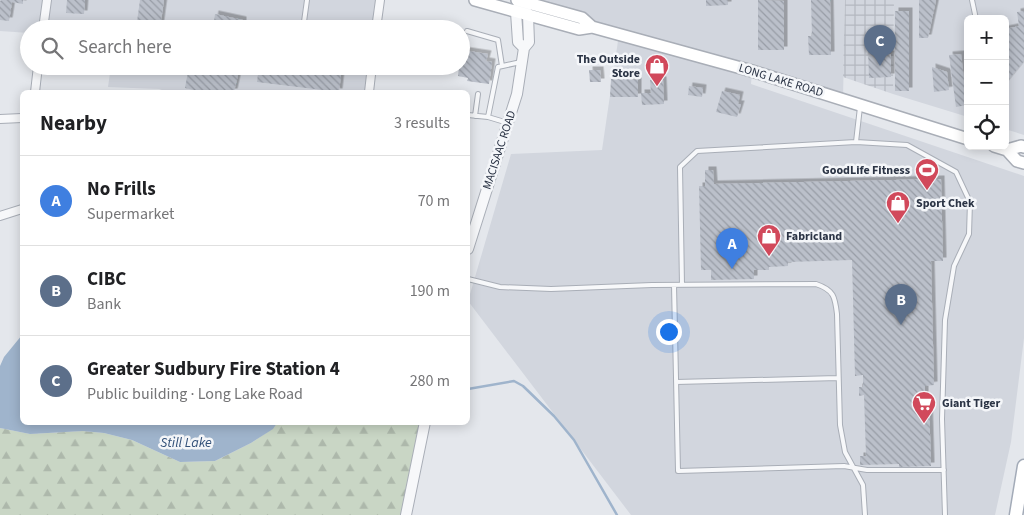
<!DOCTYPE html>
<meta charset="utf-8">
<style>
:root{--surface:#fff;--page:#f6f6f6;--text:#202124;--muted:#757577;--line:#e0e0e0;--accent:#d1495b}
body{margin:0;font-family:"Source Sans 3",sans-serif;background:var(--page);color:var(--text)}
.controls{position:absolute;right:15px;top:15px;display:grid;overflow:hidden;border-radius:8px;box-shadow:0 2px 12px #0003}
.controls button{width:45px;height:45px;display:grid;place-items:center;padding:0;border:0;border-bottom:1px solid var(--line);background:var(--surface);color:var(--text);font:25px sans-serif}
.you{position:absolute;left:668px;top:331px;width:18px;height:18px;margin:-12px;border:4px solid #fff;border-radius:50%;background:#1a73e8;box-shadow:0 0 0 8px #1a73e833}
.badge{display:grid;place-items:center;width:32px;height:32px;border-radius:50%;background:var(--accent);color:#fff;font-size:16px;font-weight:700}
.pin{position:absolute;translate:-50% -41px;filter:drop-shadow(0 1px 2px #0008)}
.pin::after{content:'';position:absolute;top:26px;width:18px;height:15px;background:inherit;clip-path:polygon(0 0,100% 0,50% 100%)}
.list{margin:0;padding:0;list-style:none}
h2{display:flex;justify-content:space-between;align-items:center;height:65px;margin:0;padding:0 20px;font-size:21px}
h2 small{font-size:16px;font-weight:400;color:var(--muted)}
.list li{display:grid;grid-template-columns:32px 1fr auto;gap:15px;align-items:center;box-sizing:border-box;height:90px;padding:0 20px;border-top:1px solid var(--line)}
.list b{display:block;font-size:19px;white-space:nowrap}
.list p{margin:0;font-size:16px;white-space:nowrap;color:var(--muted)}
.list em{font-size:16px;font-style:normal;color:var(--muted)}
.icon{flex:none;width:28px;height:28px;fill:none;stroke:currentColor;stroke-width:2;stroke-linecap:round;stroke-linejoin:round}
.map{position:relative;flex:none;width:1024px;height:515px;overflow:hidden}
.search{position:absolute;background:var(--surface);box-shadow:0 2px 12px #0003;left:20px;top:20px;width:450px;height:55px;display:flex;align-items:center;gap:12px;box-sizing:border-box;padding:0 18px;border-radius:28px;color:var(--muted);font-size:19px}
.panel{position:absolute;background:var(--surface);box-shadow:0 2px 12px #0003;left:20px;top:90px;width:450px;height:335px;border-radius:8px}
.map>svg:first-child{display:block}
.built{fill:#d2d6de}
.industrial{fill:url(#industrial-grid)}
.forest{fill:url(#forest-firs)}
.water{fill:#9fb4cc}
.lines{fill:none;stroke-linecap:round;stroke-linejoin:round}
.stream{stroke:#9fb4cc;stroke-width:2.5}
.building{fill:url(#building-back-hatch);filter:url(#shadow)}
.service-casing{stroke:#a9aeb7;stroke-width:6}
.minor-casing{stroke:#a9aeb7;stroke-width:10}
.tertiary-casing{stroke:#a9aeb7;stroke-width:12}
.secondary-casing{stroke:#a9aeb7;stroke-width:14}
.primary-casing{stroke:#a3abb8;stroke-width:15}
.service{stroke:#f7f8fa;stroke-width:4}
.minor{stroke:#f7f8fa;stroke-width:8}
.tertiary{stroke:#f7f8fa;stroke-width:10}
.secondary{stroke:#fff;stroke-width:11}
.primary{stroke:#fff;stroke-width:12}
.labels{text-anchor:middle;stroke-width:5;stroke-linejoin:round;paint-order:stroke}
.poi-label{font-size:12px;font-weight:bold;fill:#2b3445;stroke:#f4f6f9;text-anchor:start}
.street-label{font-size:12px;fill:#2b3445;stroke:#f4f6f9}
.water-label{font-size:14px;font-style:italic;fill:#34527a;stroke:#f4f6f9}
</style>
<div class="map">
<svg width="1024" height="515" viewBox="0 0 1024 515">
<defs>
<pattern id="industrial-grid" width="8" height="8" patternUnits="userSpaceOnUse" patternTransform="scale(1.25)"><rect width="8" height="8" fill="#d2d6de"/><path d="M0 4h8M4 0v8" fill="none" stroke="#b4b8c0"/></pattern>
<pattern id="forest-firs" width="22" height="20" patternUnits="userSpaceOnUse" patternTransform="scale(1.25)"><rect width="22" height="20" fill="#c9d6c5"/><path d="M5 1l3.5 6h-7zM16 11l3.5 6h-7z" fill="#adb8ab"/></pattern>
<pattern id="building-back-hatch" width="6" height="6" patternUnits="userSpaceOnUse" patternTransform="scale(1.25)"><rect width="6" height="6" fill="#bbc0ca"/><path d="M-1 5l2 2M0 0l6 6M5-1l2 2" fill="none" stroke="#989da6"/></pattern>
<filter id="shadow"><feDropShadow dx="3.5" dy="-3.5" stdDeviation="0" flood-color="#0004"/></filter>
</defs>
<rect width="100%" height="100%" fill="#e4e7ec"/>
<path class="built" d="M0,0H379L376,29H56L44,27L43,29H29V33L0,31Z
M517,0H845L843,99L752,71L751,84L1024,176V338L1011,442L995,515H631L468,301L511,154L602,150L619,34Z
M894,0H1024V135L1005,129V19H968V117L893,94Z
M111,66H372L369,92H168L159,89L108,87Z"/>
<path class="industrial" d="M845,0H894L893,94L843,77Z"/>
<path class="forest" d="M277,423H425L406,515H0V428L30,434L83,431L104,433L132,440L180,462L215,461L251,443L272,429Z"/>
<path class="water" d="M22,335V422L277,423L273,429L251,443L215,461L180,462L132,440L104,433L83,431L30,434L0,428V366L4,357Z"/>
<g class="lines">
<path class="stream" d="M468,389L514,381L523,386L554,416L574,440L617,515"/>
</g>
<path class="building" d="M2,0H23V4L12,2L9,21L0,20V1Z
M67,0H85L84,14L66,13Z
M140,0H164L160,29H136Z
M706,0H728V5L706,6Z
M758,0L784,1V50H758Z
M811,0H830L831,55H809L808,36H812Z
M919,0H936L928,38H919Z
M895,11H909V91H895Z
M1024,11V61L1005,84V29L1019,26L1017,12Z
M215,14L243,20V24L248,25L247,29H213Z
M868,49H874L875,54H891V77L869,78Z
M462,50L488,54L486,61L492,62L489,84L467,81L468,78L458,76L459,66H461Z
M961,54L967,105L956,107L949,55Z
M189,66H240L234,92H202L185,88Z
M259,66H342L339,92L257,82Z
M932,67L947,72L949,90L934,92Z
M589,70H600L601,82H590Z
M611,79L638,80V97H610Z
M650,80H663L664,104L642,105L641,93H651Z
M689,86L703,88L702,97L688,95Z
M722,91L740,95L738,104H741L737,117L716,112Z
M705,170H713L714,184L941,179L943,261H931L934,385L925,386V396L929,402L931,466L899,467V464L860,465V456H866L864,395L859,396V387H863V375L855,376L852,260L788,262V266L769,267V270H754V279L711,280V270H701L699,186H705Z"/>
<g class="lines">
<g class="service-casing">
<path id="service" d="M972,0L976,19
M303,29L307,0
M467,31L498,40L502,66
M860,107L856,142L907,145L956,172L970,202L969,234L954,266L945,320L942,419L945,515
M468,115L488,117
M475,116L478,94
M508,123L488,117L498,67L521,62
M468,279L500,287L551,289L652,285L816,284C834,290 835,297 837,314L840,425L845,452L863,485L865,515
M674,285L678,471L844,466L867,470H944
M682,285L680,167L697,151L856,142
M676,382L838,378"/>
</g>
<g class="minor-casing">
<path id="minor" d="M43,29L47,0
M376,29L380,0
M35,92L38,66
M369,92L372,66
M0,119L22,118
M0,216L22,209"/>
</g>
<g class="tertiary-casing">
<path id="tertiary" d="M519,5L516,12L518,42L524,48
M468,249L517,94L524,48L529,42L528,15L525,9
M406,515L425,422"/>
</g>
<g class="secondary-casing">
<path id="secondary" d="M475,0L579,29L592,27L752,71L968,139
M517,0L582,18L592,27
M994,146L1007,150L1021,146L1024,147
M1007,150L1017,161L1024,163"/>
</g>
<g class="primary-casing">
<path id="primary" d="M1016,515L1024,466"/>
</g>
<use href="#service" class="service"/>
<use href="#minor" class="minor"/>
<use href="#tertiary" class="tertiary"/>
<use href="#secondary" class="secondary"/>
<use href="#primary" class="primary"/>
</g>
<defs>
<g id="shop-pin" transform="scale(1.25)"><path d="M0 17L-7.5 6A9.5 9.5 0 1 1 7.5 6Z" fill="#d1495b" stroke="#f4f6f9"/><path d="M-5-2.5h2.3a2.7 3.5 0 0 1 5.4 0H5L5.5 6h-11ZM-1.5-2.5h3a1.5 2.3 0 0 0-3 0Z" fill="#fff"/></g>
<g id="stadium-pin" transform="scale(1.25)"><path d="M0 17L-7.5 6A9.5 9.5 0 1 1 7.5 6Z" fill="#d1495b" stroke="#f4f6f9"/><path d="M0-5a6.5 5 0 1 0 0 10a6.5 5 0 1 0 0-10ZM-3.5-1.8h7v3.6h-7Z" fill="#fff"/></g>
<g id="supermarket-pin" transform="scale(1.25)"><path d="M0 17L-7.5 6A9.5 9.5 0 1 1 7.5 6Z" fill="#d1495b" stroke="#f4f6f9"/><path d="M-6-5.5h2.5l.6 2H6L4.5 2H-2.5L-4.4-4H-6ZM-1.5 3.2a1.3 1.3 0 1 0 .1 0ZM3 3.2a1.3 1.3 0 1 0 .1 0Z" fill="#fff"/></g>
</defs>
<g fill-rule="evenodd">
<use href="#shop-pin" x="657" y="66"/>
<use href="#stadium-pin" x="927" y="170"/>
<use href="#shop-pin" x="898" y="203"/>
<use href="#shop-pin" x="769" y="236"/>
<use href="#supermarket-pin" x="924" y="403"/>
</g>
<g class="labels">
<g class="poi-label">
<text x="640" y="63" text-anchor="end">The Outside<tspan x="640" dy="14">Store</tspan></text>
<text x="910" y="174" text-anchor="end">GoodLife Fitness</text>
<text x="916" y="207">Sport Chek</text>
<text x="786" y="240">Fabricland</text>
<text x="942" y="407">Giant Tiger</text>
</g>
<g class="street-label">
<text transform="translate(781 80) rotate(17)" y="4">LONG LAKE ROAD</text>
<text transform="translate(499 150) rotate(-72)" y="4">MACISAAC ROAD</text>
</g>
<g class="water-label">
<text x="186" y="447">Still Lake</text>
</g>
</g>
</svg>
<div class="controls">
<button>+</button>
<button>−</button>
<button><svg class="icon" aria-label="locate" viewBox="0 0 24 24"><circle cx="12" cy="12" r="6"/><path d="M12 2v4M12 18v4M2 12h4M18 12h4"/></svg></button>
</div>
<div class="you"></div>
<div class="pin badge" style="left:732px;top:269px;background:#3f7fe0">A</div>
<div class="pin badge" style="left:901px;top:325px;background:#5c6f8a">B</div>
<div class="pin badge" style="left:880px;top:66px;background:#5c6f8a">C</div>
<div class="search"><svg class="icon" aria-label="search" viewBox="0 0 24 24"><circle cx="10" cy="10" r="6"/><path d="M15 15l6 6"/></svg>Search here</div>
<section class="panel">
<h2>Nearby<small>3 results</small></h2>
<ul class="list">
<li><span class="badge" style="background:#3f7fe0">A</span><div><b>No Frills</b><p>Supermarket</p></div><em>70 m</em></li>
<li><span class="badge" style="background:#5c6f8a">B</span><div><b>CIBC</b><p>Bank</p></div><em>190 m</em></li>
<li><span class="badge" style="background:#5c6f8a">C</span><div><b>Greater Sudbury Fire Station 4</b><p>Public building · Long Lake Road</p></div><em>280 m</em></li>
</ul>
</section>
</div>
